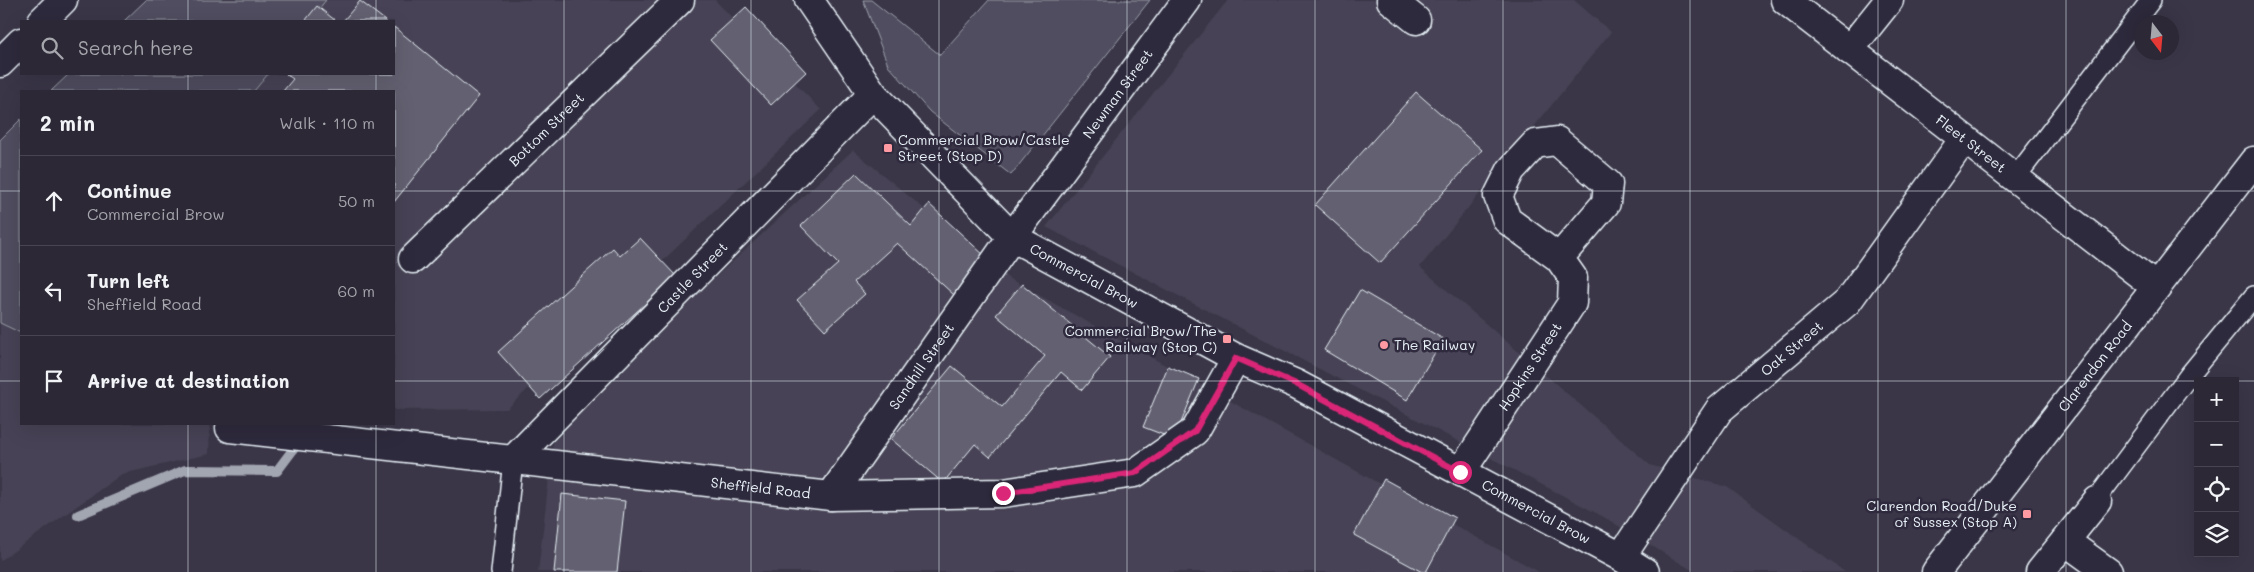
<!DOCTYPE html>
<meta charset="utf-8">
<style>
:root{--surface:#2c2836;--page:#383442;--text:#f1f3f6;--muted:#a6a6ad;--line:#484451}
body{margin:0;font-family:Mali,sans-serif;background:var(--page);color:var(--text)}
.controls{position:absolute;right:15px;bottom:15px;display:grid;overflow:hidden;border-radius:0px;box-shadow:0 5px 20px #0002}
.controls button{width:45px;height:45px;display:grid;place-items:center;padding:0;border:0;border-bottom:1px solid var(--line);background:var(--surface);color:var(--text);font:25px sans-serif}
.compass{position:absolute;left:2134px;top:15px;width:45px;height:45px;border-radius:50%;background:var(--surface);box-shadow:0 5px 20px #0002;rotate:164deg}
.stop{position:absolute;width:15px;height:15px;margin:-11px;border:4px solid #db2777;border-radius:50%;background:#fff}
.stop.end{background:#db2777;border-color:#fff;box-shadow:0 1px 5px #0008}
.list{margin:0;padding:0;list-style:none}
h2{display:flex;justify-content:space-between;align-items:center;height:65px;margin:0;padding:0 20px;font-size:21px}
h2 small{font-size:16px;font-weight:400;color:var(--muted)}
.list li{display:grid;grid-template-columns:32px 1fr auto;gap:15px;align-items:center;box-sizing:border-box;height:90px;padding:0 20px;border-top:1px solid var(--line)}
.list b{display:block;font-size:19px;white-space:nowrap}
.list p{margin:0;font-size:16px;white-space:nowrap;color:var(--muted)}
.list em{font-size:16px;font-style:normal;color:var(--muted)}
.icon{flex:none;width:28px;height:28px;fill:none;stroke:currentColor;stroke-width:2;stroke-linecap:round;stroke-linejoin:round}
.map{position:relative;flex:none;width:2254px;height:572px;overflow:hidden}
.search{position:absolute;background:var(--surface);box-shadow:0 5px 20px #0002;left:20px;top:20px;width:375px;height:55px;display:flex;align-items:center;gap:12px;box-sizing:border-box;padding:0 18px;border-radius:0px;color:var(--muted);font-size:19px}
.panel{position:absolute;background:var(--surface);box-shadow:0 5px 20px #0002;left:20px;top:90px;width:375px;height:335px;border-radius:0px}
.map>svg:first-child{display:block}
.built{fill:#464354}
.green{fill:#504e5f;stroke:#9ca0ac}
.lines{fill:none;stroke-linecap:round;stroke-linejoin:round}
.stream{stroke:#a2a6b1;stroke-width:10}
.building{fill:#636171;stroke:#e8f1f8}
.service-casing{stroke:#e8f1f8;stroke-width:22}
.minor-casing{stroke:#e8f1f8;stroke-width:31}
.motorway-casing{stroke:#e8f1f8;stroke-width:31}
.service{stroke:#2f2a3d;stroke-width:19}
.minor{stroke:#2f2a3d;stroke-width:28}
.motorway{stroke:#2f2a3d;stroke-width:28}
.route{stroke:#db2777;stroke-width:6}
.grid{fill:none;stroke:#e8f1f8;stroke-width:1;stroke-opacity:0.55}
.poi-dot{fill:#ff9aa2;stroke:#2f2a3d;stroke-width:2}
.labels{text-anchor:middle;stroke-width:5;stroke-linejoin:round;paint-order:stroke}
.street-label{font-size:14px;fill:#e8f1f8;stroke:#2f2a3d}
.poi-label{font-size:14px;fill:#e8f1f8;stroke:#2f2a3d;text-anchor:start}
</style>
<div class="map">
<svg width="2254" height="572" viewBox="0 0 2254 572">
<rect width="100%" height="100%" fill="#3a3648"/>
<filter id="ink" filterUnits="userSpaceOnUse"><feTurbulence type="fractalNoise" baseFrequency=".02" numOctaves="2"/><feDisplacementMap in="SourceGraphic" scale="10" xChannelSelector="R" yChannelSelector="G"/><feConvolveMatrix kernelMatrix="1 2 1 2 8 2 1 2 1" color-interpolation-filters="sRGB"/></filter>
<g filter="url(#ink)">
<path class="built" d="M326,0H715L821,110L507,409L394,410V91H254L268,74H394V21H309Z
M1228,0H1574L1611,32L1420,267L1650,465L1727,487L1845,572H1695L1602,516L1046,227Z
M853,150L1008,278L1539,572H538L555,426Z
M0,323L21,333V424H210L209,454L122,474L0,561Z"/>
<path class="green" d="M146,0H326L309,21H124Z
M863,0H871L940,55L989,0H1150L1011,175L930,112L888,65Z
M69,74H268L254,91H51Z
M21,119V333L0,323V140Z"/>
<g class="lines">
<path class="stream" d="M78,515L185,470L277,471L298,443"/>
</g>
<path class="building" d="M360,1L386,21H343Z
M317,6L336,21H305Z
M746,7L806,72L771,105L710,40Z
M394,27L479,96L394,202V91H283L293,79L286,74H394Z
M1416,92L1482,150L1380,263L1315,205Z
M856,173L911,226L929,204L986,257L954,295L897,243L854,282L865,294L825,330L797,300L838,264L801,226Z
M640,238L676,276L540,399L498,352L613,248L620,256Z
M1022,284L1110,357L1082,390L1061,372L990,457L975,444L943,483L891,439L952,366L1002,407L1045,356L996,315Z
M1360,290L1443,339L1407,400L1324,350Z
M1168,366L1199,379L1176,435L1169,437L1143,427Z
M1384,479L1455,518L1426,572H1422L1354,535Z
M562,494L625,501L617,572H554Z"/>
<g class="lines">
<g class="service-casing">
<path id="service" d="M2015,178L2151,0
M2104,489L2190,374L2254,296
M501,572L513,460"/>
</g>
<g class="minor-casing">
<g id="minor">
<path id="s1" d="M809,0L873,94L1012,237L1236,358L1296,384L1621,557L1645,572"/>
<path d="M1391,0L1416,20"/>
<path id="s2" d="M1785,0L2156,287"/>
<path d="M1849,50L1889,0"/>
<path id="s3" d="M413,259L680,0"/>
<path id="s4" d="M230,428L831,496L1003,493L1135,473L1195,431L1236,358"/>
<path id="s5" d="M513,460L873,94"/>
<path id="s6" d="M1461,472L1572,303L1573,278L1559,258L1507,220L1498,196L1511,170L1535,144L1557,141L1608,184L1606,203L1559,258"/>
<path id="s7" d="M831,496L1012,237L1187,0"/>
<path d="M2065,541L2097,501"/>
<path id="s8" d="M1621,557L1719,410L1847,302L1964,139"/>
<path id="s9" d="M1936,572L2254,161"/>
<path d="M2040,572L2065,541L2108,572"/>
</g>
</g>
<g class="motorway-casing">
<path id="motorway" d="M42,21L63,0
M0,63L21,42"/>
</g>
<use href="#service" class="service"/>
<use href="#minor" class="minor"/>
<use href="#motorway" class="motorway"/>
</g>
</g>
<g class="lines" filter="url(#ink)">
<path class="route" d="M1003,493L1135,473L1195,431L1236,358L1296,384L1460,472"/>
</g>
<path class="grid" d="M188,0V21M376,0V21M564,0V572M751,0V572M939,0V572M1127,0V572M1315,0V572M1503,0V572M1690,0V572M1878,0V572M2066,0V572M188,74V91M376,74V91M0,191H21M394,191H2254M0,381H21M394,381H2198M2235,381H2254M188,424V572M376,424V572"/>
<g class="poi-dot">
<rect x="883" y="143" width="10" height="10" rx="2.5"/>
<rect x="1222" y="334" width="10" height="10" rx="2.5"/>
<circle cx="1384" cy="345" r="5"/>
<rect x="2022" y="509" width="10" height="10" rx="2.5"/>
</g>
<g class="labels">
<g class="street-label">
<text dy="5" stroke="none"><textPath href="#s7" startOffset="494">Newman Street</textPath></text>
<text dy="5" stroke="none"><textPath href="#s3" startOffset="186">Bottom Street</textPath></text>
<text dy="5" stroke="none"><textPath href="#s2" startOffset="235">Fleet Street</textPath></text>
<text dy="5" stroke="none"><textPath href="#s1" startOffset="395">Commercial Brow</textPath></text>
<text dy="5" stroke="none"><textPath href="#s5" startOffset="256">Castle Street</textPath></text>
<text dy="5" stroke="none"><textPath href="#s8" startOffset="272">Oak Street</textPath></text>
<text dy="5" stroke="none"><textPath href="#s7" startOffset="158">Sandhill Street</textPath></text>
<text dy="5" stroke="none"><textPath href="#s6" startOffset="126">Hopkins Street</textPath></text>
<text dy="5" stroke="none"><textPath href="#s9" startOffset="260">Clarendon Road</textPath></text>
<text dy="5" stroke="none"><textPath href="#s4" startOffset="534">Sheffield Road</textPath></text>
<text dy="5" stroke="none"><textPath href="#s1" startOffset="905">Commercial Brow</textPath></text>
</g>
<g class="poi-label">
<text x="898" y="145">Commercial Brow/Castle<tspan x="898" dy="16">Street (Stop D)</tspan></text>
<text x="1217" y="336" text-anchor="end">Commercial Brow/The<tspan x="1217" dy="16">Railway (Stop C)</tspan></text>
<text x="1394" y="350">The Railway</text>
<text x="2017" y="511" text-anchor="end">Clarendon Road/Duke<tspan x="2017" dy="16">of Sussex (Stop A)</tspan></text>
</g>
</g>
</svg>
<div class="controls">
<button>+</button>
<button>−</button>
<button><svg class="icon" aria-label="locate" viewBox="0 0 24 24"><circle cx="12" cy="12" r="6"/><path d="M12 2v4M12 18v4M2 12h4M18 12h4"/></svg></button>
<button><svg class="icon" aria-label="layers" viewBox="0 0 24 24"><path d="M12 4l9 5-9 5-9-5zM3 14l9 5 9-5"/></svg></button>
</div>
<svg class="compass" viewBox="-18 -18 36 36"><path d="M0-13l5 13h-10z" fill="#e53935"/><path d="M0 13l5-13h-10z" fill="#a6a6ad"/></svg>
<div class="stop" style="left:1460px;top:472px"></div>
<div class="stop end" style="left:1003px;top:493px"></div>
<div class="search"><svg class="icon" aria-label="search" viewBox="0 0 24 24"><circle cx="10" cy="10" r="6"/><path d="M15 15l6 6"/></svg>Search here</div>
<section class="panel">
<h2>2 min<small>Walk · 110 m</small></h2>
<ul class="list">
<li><svg class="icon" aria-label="ahead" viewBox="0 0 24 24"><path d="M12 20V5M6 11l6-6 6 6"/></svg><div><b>Continue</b><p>Commercial Brow</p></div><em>50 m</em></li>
<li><svg class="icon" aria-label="left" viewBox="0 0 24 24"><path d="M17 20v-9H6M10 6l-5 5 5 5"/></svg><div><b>Turn left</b><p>Sheffield Road</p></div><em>60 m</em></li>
<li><svg class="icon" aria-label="arrive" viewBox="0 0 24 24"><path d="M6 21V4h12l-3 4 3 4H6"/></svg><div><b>Arrive at destination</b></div></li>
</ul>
</section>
</div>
